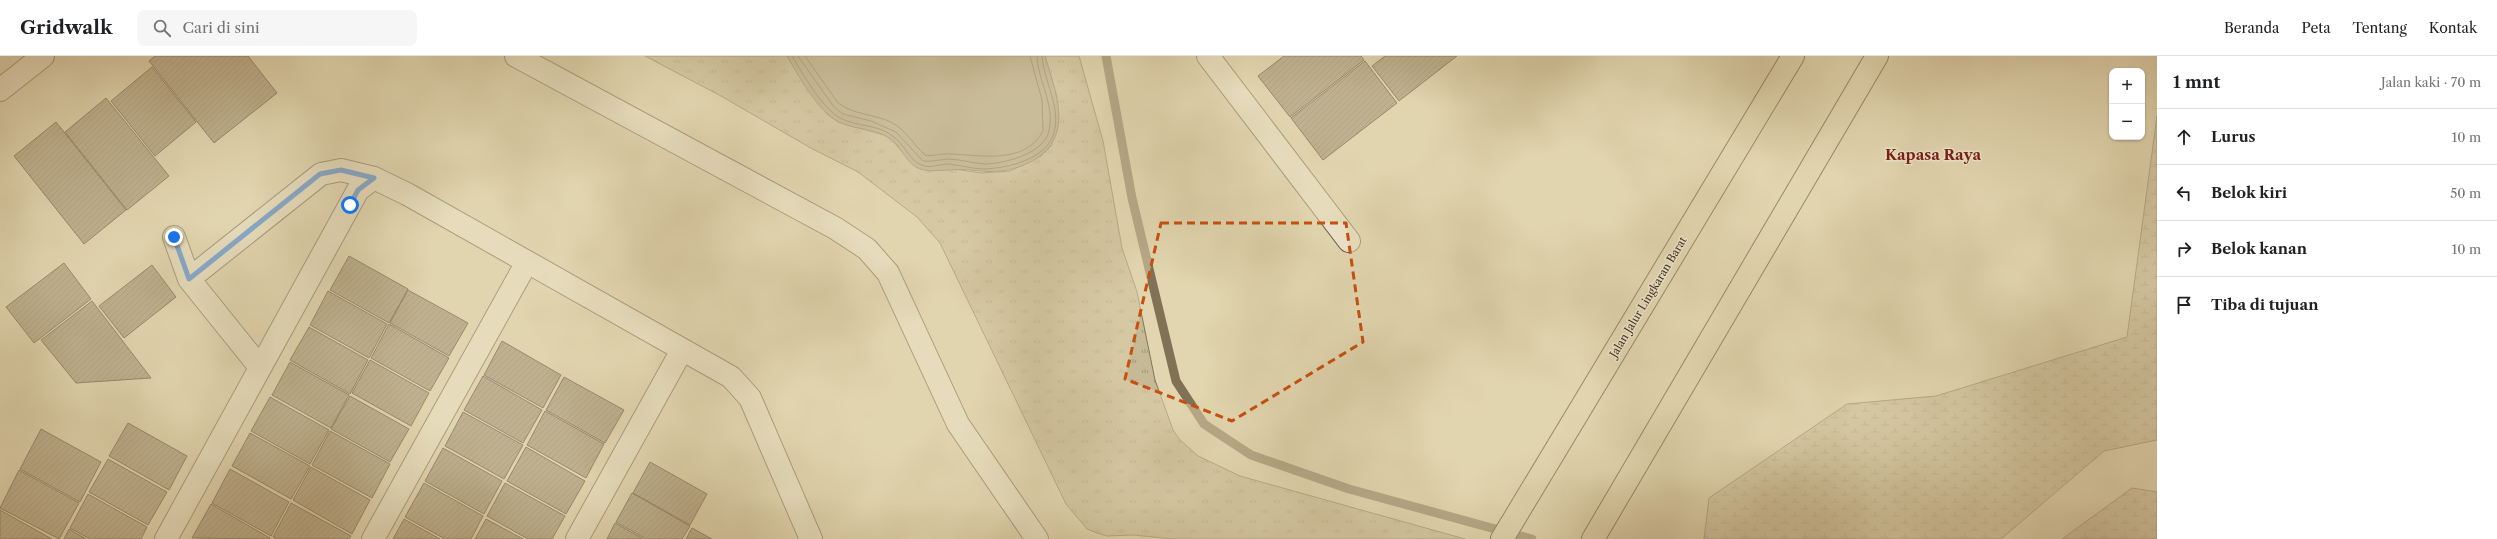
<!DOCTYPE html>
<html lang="id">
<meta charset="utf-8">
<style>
:root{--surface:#fff;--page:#f6f6f6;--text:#202124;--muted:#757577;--line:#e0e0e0}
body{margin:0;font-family:"Libre Caslon Text",serif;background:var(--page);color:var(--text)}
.controls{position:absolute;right:12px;top:12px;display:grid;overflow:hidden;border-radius:8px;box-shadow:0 1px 3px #0004}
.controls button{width:36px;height:36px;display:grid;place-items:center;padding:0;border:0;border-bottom:1px solid var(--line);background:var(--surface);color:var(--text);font:20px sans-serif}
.stop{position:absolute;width:12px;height:12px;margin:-9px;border:3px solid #1a73e8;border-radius:50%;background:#fff}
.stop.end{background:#1a73e8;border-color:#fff;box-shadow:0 1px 4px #0008}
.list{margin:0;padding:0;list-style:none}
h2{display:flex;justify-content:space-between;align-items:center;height:52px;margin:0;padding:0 16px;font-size:17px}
h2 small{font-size:13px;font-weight:400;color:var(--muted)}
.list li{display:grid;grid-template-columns:26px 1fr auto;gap:12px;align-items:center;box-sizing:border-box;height:56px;padding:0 16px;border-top:1px solid var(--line)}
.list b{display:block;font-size:15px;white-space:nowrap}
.list em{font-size:13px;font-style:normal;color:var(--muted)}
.icon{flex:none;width:22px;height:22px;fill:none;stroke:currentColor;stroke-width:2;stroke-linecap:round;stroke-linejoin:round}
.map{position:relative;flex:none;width:2157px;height:483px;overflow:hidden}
header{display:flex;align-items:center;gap:24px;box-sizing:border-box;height:56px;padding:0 20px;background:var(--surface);border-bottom:1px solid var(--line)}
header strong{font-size:19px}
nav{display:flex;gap:22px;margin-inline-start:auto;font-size:14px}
.search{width:280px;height:36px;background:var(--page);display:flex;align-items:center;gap:10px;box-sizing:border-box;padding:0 14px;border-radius:8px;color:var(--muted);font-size:15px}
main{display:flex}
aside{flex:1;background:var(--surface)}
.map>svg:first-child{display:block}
.grass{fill:url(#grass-tufts);stroke:#84745a}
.wetland{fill:url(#wetland-marsh);stroke:#84745a}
.water{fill:#ab9d7d;stroke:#817157}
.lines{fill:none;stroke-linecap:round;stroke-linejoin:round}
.shore{stroke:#76664d;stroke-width:1}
.stream{stroke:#817157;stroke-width:9}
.building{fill:url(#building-hatch);stroke:#412e1d}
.minor-casing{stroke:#695842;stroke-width:24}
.major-casing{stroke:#412e1d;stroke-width:24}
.minor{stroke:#ece4cb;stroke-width:22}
.major{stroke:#e1d6af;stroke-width:22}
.route{stroke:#1a73e8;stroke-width:5}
.marked{fill:none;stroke:#c7500f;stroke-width:3;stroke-dasharray:8 5;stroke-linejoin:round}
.labels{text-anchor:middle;stroke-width:3;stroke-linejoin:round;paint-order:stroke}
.street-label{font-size:11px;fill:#412e1d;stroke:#ece4cb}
.district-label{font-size:15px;font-weight:bold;fill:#7a1f14;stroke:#ece4cb}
</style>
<header>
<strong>Gridwalk</strong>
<div class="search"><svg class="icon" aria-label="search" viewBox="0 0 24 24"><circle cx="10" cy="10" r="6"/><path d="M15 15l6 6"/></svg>Cari di sini</div>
<nav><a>Beranda</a><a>Peta</a><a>Tentang</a><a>Kontak</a></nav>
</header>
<main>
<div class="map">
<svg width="2157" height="483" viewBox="0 0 2157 483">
<defs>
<pattern id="grass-tufts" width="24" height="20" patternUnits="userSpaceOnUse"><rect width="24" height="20" fill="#c6b996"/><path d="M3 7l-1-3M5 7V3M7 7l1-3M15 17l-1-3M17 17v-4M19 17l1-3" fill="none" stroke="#a2977a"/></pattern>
<pattern id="wetland-marsh" width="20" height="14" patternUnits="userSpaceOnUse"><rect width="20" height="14" fill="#c6b996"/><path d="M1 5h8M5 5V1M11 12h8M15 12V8" fill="none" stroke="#a2977a"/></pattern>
<pattern id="building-hatch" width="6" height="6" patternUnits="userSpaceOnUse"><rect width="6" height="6" fill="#948569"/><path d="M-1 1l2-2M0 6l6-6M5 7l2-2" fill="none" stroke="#7a6d56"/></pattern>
</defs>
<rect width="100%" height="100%" fill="#e1d6af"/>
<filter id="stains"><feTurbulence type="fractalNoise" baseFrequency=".005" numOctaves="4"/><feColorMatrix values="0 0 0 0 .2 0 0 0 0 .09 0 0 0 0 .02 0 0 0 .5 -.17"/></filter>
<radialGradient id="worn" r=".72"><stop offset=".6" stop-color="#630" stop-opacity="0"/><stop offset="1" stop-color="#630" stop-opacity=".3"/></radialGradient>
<path class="grass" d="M645,0H787L827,58L838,66L884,79L892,84L910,105L929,115L947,112L982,117L1010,115L1041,100L1052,89L1057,41L1045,0H1079L1103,85L1122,192L1137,236L1155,324L1173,374L1180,384L1198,400L1240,420L1465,483H1173L1133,479L1107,480L1097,477L1087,473L1066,448L940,187L917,161L858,116L809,91L721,40Z"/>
<path class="wetland" d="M2157,60V384L2104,395L2001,483H1704L1709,442L1847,348L1936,340L2127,281Z
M2132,432L2157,436V483H2062Z"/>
<path class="water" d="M787,0H1045C1056,38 1075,81 1032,105C1012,116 993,117 971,114C956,112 932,117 920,113C907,109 901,90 891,83C875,72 855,74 839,66C819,57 798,19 787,0Z"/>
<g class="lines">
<path class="shore" d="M792,0C803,18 822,52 840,62C857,71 879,68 894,81C904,88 910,105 921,109C930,113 939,108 948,108C960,109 973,113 984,113C1007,112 1046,104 1054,77C1061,51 1044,26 1042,0
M798,0L834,51L843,58L871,65L896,76L923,105C931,106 939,104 947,103C959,103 972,107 984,108C1003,108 1044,98 1049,75C1055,48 1038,26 1037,0
M805,0L838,47C854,59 874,58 891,66C906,74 913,88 925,99C933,101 942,97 950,98C979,99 1026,109 1043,75L1042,44L1030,0"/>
<path class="stream" d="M1106,0L1132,142L1176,325L1204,368L1251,399L1349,433L1532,483"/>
</g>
<path class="building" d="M155,0H248L277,37L214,87L149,5Z
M1284,0H1361L1364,4L1290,61L1258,20Z
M1385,0H1457L1399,45L1372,10Z
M1365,5L1397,47L1323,104L1291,62Z
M152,11L196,66L155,100L111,45Z
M106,42L169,120L127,154L65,76Z
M56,66L126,154L84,188L14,100Z
M349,200L408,233L389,267L330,234Z
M64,207L91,243L34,287L6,251Z
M152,209L176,241L124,282L99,250Z
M408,234L468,267L449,300L390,267Z
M328,235L387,268L369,302L310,269Z
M92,245L151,322L76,327L41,284Z
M389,268L449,302L430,335L371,302Z
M309,271L368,304L350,338L290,304Z
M502,285L561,319L543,352L484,319Z
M370,304L429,337L411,370L352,337Z
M290,306L349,339L331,372L272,339Z
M483,320L542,354L523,387L464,354Z
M564,321L624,354L605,387L546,354Z
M350,340L409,373L390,406L331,373Z
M270,341L329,374L310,408L251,375Z
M545,355L604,388L586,422L527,389Z
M463,356L523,389L504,423L445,390Z
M128,367L187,400L169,434L109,400Z
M41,373L101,406L80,446L20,413Z
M330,375L390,408L372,442L312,409Z
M250,377L310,410L291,443L232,410Z
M526,391L585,425L566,458L507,425Z
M443,392L502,425L484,458L425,425Z
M108,403L167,436L148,469L89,436Z
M650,406L707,438L690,469L633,437Z
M311,411L370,444L352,478L293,444Z
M230,413L289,446L271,480L212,447Z
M19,414L79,447L59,483L0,452Z
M424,427L483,460L471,483H445L405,461Z
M505,427L565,460L552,483H528L487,460Z
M632,437L690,470L682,483H646L616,466Z
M88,438L147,471L141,483H90L70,472Z
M291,447L351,480L349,483H277L273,481Z
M211,448L270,482L269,483L192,482Z
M0,454L52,483H0Z
M404,463L440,483H393Z
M486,463L523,483H475Z
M615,467L643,483H607Z
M692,472L712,483H686Z
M69,473L86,483H64Z"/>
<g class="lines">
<g class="minor-casing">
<path id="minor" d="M516,0L835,172L867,193L888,217L958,368L1037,483
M1208,0L1349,185
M0,34L43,0
M174,181L189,223L259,310
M189,223L321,118L341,114L374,122
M166,483L358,134L374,122L407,138L731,321L750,342L811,483
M373,483L527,206
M577,483L682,294"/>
</g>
<g class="major-casing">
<path id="major" d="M1502,483L1793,0
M1593,483L1877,0"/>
</g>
<use href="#minor" class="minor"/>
<use href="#major" class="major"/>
</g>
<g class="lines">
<path class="route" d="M174,181L189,223L320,118L341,114L374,122L358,134L350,149"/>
</g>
<path d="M0 0H2157V483H0ZM1161,167H1346L1363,286L1232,365L1125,323Z" fill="#e1d6af" fill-opacity=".55" fill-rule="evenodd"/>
<path class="marked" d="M1161,167H1346L1363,286L1232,365L1125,323Z"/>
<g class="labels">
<g class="street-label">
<text transform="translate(1648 241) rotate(-59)" y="4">Jalan Jalur Lingkaran Barat</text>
</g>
<g class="district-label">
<text x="1933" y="104">Kapasa Raya</text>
</g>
</g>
<rect width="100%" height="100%" filter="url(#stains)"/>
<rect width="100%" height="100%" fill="url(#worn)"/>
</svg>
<div class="controls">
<button>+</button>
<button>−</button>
</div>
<div class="stop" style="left:350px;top:149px"></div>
<div class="stop end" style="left:174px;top:181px"></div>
</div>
<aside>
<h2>1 mnt<small>Jalan kaki · 70 m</small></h2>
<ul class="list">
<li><svg class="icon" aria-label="ahead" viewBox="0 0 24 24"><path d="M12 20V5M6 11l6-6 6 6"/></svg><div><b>Lurus</b></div><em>10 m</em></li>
<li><svg class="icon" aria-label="left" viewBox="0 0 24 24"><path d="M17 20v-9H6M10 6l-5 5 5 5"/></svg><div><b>Belok kiri</b></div><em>50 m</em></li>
<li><svg class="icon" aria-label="right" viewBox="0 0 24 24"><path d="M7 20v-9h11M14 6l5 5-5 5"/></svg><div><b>Belok kanan</b></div><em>10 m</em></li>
<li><svg class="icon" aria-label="arrive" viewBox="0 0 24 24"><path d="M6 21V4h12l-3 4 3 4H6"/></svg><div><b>Tiba di tujuan</b></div></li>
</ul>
</aside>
</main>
